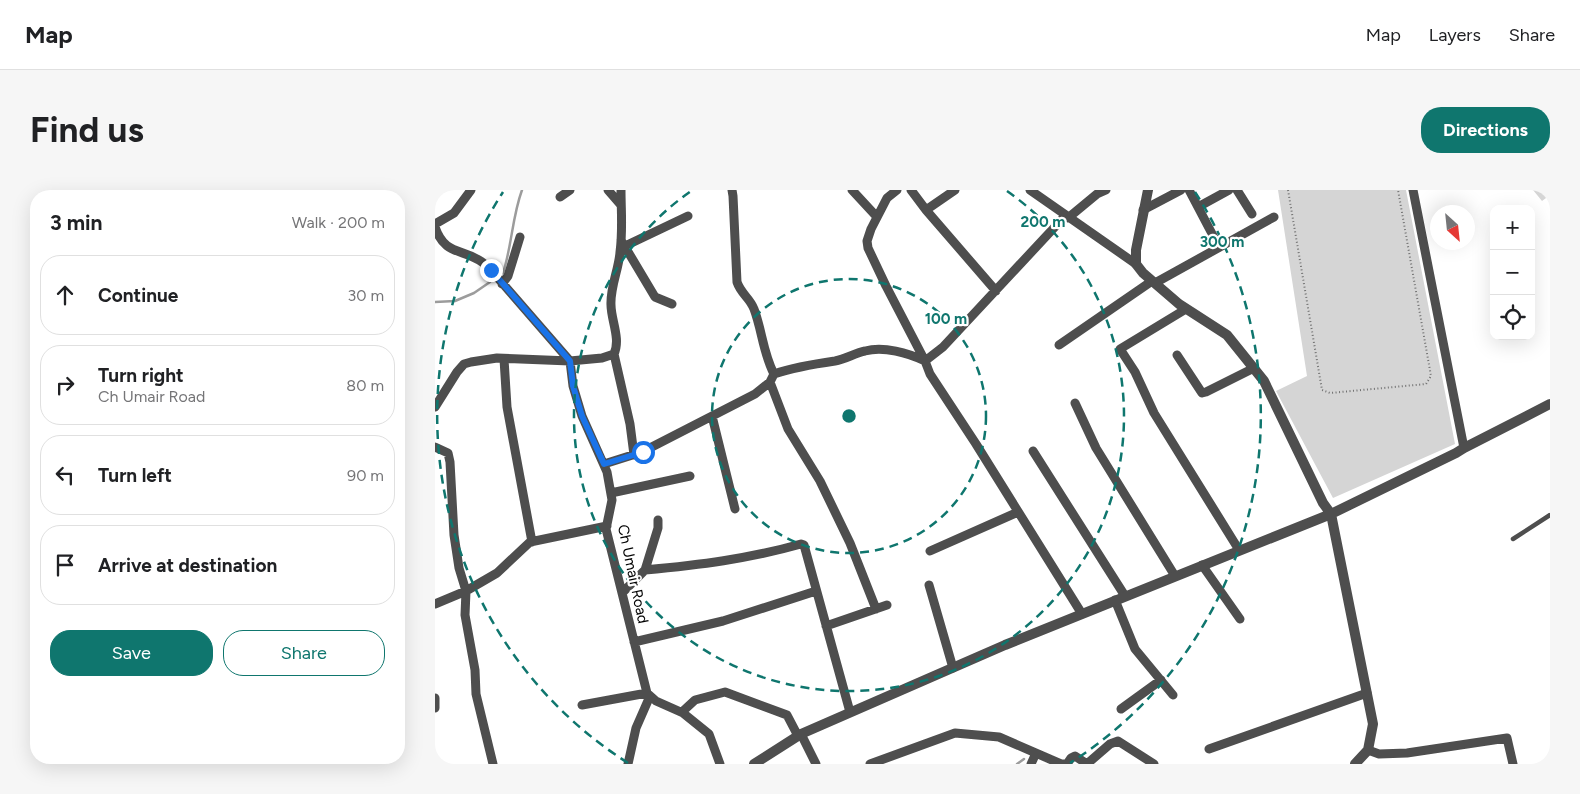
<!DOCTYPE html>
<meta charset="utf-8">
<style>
:root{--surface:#fff;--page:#f6f6f6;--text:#202124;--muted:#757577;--line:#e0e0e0;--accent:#0f766e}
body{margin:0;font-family:Figtree,sans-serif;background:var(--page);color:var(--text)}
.controls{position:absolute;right:15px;top:15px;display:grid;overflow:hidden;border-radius:10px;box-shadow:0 5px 20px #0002}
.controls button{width:45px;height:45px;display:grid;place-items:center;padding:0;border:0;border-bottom:1px solid var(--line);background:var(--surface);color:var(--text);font:25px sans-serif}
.compass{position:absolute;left:995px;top:15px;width:45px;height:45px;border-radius:50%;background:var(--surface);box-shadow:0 5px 20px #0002;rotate:153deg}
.stop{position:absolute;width:15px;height:15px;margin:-11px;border:4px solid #1a73e8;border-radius:50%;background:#fff}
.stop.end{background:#1a73e8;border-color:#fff;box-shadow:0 1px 5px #0008}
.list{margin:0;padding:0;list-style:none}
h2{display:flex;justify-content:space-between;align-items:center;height:65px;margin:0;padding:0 20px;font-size:21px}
h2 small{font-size:16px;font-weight:400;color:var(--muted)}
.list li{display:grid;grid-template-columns:32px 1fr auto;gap:15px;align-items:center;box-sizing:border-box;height:80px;margin:0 10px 10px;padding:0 10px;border:1px solid var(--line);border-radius:20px}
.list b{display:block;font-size:19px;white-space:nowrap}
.list p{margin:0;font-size:16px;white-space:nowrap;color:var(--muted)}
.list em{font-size:16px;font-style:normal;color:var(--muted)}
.actions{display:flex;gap:10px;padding:15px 20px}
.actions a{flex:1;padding:11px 0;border:1px solid var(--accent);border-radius:20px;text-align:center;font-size:18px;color:var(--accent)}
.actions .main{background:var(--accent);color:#fff}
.icon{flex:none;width:28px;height:28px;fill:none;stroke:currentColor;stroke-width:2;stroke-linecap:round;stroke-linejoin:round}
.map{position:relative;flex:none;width:1115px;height:574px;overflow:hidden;border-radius:20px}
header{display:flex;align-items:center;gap:30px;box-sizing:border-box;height:70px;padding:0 25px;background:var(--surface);border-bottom:1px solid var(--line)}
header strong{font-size:24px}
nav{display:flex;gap:28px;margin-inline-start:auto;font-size:18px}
.intro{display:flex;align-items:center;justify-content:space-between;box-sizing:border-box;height:120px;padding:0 30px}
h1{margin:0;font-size:35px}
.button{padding:12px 22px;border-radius:20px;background:var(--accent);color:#fff;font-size:18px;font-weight:700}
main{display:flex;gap:30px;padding:0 30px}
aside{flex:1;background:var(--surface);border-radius:20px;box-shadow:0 5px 20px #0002}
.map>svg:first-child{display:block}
.green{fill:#d5d5d5}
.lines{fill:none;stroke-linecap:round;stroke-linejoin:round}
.stream{stroke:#9c9c9c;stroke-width:2.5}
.path{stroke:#707070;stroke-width:2;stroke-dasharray:1 2.5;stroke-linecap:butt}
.service{stroke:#4e4e4e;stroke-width:4.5}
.minor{stroke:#4e4e4e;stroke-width:9}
.tertiary{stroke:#4e4e4e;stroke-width:10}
.route{stroke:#1a73e8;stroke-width:6}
.ring{fill:none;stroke:#0f766e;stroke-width:2.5;stroke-dasharray:9 6}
.labels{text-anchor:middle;stroke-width:4.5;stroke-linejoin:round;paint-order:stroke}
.street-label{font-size:15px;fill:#000;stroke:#fff}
.centre{fill:#0f766e;stroke:#fff;stroke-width:2.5}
.ring-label{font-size:15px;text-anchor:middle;font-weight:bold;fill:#0f766e;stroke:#fff;stroke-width:4.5;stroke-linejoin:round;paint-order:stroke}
</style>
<header>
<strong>Map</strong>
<nav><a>Map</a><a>Layers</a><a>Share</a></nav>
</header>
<div class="intro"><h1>Find us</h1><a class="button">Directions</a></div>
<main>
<aside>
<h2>3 min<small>Walk · 200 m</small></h2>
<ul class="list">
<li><svg class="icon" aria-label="ahead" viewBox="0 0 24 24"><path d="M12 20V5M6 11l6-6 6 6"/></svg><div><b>Continue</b></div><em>30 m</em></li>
<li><svg class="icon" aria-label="right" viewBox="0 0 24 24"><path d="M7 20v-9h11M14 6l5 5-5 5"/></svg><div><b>Turn right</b><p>Ch Umair Road</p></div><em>80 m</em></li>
<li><svg class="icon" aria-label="left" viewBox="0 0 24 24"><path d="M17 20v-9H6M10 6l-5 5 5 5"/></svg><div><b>Turn left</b></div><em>90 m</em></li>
<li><svg class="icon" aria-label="arrive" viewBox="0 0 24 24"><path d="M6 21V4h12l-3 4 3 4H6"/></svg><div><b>Arrive at destination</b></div></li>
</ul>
<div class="actions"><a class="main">Save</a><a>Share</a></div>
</aside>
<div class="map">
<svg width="1115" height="574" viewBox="0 0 1115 574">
<rect width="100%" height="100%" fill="#fff"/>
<path class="green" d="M843,0H971L1020,254L898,308L841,201L872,186Z
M1098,0H1115V5L1107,11Z"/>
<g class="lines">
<path class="stream" d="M68,83C77,56 77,27 87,0
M0,112L20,111L39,103L55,92
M582,574L589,569"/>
<path class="path" d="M853,0L887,200L895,203L991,194L996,186L963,0"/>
<path class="service" d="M1078,349L1115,325"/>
<path class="minor" d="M173,0L186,15
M297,0L298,6L302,92C306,104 315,108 319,119C327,140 328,163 339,184
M417,0L442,27
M462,0L452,8L436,39L432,51L433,58L451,96L490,171L495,184L541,254L647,424
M476,0L491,20L561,101
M595,0L701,74
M754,0L784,57
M802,0L817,24
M978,0L1029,258
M125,7L135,0
M763,17L794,0
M491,20L520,0
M708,20L746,0
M633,28L662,4L671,0
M0,34L19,23L36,0
M0,37C10,66 27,58 47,72C50,74 53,78 56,80L135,171L138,196L147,226L172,282L177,310L171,339L212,503L221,511L248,523L274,544L285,574
M186,50L220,107L237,114
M190,56L253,26
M720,93L839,27
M67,94L73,86L85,47
M751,119L685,159L700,182L719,223L804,360
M624,155L717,91
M179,164L195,234L199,265
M742,165L767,203L771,202L819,178
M69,169L72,217L97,352
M490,171L508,157L630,26
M335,192L353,239L385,291L415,353L441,419
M640,213L661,258L740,386
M0,217L22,182L29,174L36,172L62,168L135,171L167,168L179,164C186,149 176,130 176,115C175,97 184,79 185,62C188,40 186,21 186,0
M277,226L300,319
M0,257L13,263L15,272L19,345L24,378L31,401L30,425L40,480L41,504L58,574
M598,261L690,406
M169,274L207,262L320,204L335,192L339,184C360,177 379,174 400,171C411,169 420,163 430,161C449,156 473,163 490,171
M176,303L255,286
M495,361L583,322
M767,375L805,429
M210,380L223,338V330
M494,395L518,478
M187,403L210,380C264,375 313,369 366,354L369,355L415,522
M680,410L700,459L738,505
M0,414L31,401L62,383L95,352L172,336
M391,436L452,415
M199,452L288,431L381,401
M0,508V518
M147,515L212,503
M686,519L726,490
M247,522L260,510L290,502L352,525L363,546
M366,544L381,574
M774,559L932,503
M933,560L944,564L972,563L1072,548L1078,574
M193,574L201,538L215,506
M435,574L520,543L564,547L626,574H632L636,568L640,566L652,574
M596,574L601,563
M652,574L675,554L683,551L719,574"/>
<path class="tertiary" d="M713,0L701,60V74L708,83L744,114L792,145L829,191L888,313L896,324L938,534L933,560L920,574
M319,574L366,544L570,455L896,324L1021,263L1029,258L1115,214"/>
</g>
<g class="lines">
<path class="route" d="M56,80L135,171L138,196L147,226L169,274L208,262"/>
</g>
<g class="ring">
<circle cx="414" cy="226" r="137"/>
<path d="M572 1A275 275 0 1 1 256 1"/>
<path d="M193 573A412 412 0 0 1 68 2M760 2A412 412 0 0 1 635 573"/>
</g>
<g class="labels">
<g class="street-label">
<text transform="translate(198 384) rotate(78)" y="5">Ch Umair Road</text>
</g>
</g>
<circle cx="414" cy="226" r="8" class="centre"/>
<g class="ring-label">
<text x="608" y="37">200 m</text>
<text x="787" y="57">300 m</text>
<text x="511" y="134">100 m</text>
</g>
</svg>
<div class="controls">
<button>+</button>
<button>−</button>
<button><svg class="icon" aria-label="locate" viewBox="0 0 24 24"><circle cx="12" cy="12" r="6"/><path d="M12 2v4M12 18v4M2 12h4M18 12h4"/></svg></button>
</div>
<svg class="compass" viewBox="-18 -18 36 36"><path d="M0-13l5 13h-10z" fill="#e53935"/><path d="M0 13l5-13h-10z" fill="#757577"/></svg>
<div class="stop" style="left:208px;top:262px"></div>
<div class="stop end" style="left:56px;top:80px"></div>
</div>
</main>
